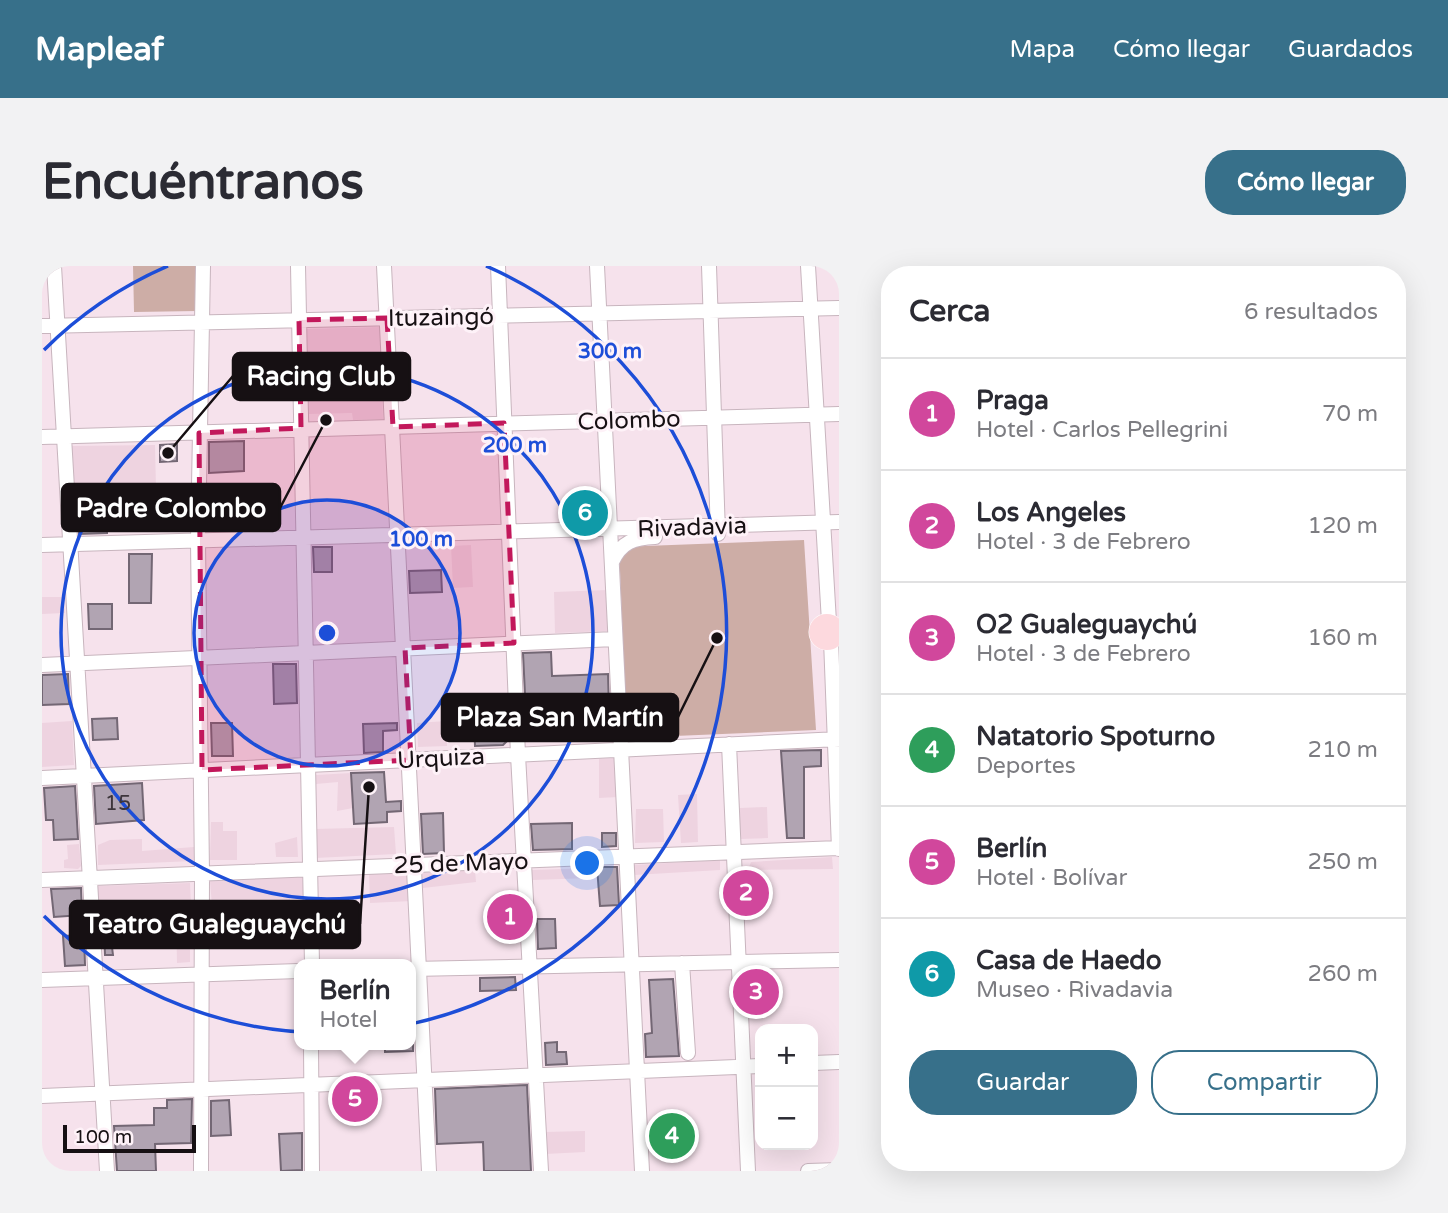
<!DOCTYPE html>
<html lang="es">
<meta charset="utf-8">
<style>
:root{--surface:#fff;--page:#f2f2f3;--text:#2b2b33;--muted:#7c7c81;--line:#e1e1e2;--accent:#37708a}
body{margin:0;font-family:"Varela Round",sans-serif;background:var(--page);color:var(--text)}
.controls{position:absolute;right:21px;bottom:21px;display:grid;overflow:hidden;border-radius:14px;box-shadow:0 7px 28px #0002}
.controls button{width:63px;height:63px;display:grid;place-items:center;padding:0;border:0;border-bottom:2px solid var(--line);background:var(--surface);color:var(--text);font:35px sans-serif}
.scale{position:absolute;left:21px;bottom:18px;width:133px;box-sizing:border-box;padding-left:7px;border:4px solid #161013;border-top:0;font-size:19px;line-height:24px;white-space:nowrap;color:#161013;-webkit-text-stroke:5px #fef2f8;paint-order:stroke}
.you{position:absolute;left:546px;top:598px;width:24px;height:24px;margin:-18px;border:5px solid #fff;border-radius:50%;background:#1a73e8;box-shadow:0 0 0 10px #1a73e833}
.badge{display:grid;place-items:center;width:46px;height:46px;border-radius:50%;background:var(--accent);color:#fff;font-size:23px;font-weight:700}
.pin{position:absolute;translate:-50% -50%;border:4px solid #fff;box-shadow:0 2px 7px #0006}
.popup{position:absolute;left:252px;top:693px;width:122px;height:91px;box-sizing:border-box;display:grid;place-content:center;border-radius:14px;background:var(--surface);filter:drop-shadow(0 2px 5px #0005);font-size:23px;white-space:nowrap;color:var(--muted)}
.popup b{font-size:26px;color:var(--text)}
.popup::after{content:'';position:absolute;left:50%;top:100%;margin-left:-14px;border:14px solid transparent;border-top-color:var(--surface)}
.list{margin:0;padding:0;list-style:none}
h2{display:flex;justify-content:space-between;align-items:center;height:91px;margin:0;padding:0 28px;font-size:30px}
h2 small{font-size:23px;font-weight:400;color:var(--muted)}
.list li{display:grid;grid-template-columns:46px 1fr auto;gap:21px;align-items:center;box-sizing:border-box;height:112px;padding:0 28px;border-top:2px solid var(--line)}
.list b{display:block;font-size:26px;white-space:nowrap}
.list p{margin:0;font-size:23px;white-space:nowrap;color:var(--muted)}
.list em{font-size:23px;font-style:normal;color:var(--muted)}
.actions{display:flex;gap:14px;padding:21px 28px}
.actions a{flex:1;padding:16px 0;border:2px solid var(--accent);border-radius:28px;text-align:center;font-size:24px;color:var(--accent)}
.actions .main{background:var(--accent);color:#fff}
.map{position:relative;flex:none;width:797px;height:905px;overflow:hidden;border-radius:28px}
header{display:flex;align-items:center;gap:42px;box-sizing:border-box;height:98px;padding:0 35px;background:var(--accent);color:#fff}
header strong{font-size:33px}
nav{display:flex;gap:38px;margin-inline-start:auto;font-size:24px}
.intro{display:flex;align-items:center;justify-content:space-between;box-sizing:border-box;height:168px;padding:0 42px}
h1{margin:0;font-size:49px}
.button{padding:18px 32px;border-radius:28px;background:var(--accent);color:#fff;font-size:24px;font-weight:700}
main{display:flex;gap:42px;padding:0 42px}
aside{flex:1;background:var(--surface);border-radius:28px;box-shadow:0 7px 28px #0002}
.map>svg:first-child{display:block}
.built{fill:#eed3e0}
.green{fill:#cdada6}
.building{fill:#b1a4b2;stroke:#736774;stroke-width:2}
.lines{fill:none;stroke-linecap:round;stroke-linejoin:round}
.minor-casing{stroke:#c8b5be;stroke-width:16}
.major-casing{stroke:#fff;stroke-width:19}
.minor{stroke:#fff;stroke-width:14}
.major{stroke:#fdd9de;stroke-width:18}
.marked{fill:#c2185b;fill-opacity:0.2;stroke:#c2185b;stroke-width:5;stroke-dasharray:14 9;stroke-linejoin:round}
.ring{fill:none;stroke:#1d4ed8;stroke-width:3.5}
.labels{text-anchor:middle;stroke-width:6;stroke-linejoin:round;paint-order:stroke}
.number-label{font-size:21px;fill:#3d353b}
.street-label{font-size:24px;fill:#161013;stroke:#fef2f8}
.centre{fill:#1d4ed8;stroke:#fef2f8;stroke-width:3.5}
.ring-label{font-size:21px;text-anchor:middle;font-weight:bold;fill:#1d4ed8;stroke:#fef2f8;stroke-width:6;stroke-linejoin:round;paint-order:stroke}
.leader{fill:none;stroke:#161013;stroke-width:2.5}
.callout-dot{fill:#161013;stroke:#fef2f8;stroke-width:2.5}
.callout{fill:#161013;stroke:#161013;stroke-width:2.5}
.callout-label{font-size:26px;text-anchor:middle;font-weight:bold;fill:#fff}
</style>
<header>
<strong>Mapleaf</strong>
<nav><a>Mapa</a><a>Cómo llegar</a><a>Guardados</a></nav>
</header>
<div class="intro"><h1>Encuéntranos</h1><a class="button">Cómo llegar</a></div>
<main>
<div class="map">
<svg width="797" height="905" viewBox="0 0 797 905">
<rect width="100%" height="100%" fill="#f6e2ec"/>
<path class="built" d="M338,61L341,153L311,154L310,147L267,148L264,63Z
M113,179L114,223L30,224V180Z
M429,279L431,321L411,322L409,280Z
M565,324L567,365L513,367L512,326Z
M0,331H21L23,347L0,348Z
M483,454H491L492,463L522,462V475L483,476Z
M30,455L32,499L0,501V457Z
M404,455L405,480L376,481L375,457Z
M573,492L576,531L557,532V493Z
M309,507L311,542L295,545L296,516L274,518V509Z
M655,528L656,576L639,577L636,529Z
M725,541L726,572L698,573V542Z
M594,543H621L622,576L593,577Z
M169,556H181V565H195V594H168Z
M352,561L354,588L273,592L272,563Z
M255,571L256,591H234L233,577Z
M100,573V585L152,581V595L56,599V579L68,574Z
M37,578L39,600L36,603L22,602V594L26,593L25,579Z
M790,591L791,603L706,604L709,596Z
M678,594V604L592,609V599Z
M550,602V612L490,614V604Z
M433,604L434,616L381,622L380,607Z
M365,606L370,611V635L328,637L327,607Z
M260,611L262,630L248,631V640L217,638L216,657H201V639L170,640L168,615Z
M148,617L149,643H135L134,637L81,640V635L57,637L55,620Z
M148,646V696L135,697L134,647Z
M543,865V886L503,888V866Z"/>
<path class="green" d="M91,0H155V45L92,46Z
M762,274L774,464L585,472L577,281Z"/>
<path class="building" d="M202,175V205L167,207V176Z
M135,178V195L118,196V179Z
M37,225H65V267L37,268Z
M177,243H214L216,263L177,264Z
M271,281H290V306H272Z
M87,288H110L109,337H87Z
M399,304L400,326L368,327L367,305Z
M46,338H70V363H47Z
M509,386L510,410L566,408L567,445L484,449L481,387Z
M231,398H254L255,437L232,438Z
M26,408L27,438L0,439V409Z
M75,452L76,473L51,474L50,453Z
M432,456H465L466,474L461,479L433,480Z
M169,457H190L191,490H170Z
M355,457V464L341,465V486L322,487L321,458Z
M779,484V500L762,501V572H745L739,485Z
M342,506L344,536L359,535V545L345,546V556L312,558L309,507Z
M100,517L102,554L54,558L52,520Z
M33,520L36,573L12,574L11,554H4L2,522Z
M401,547L402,587L381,588L379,548Z
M530,557V583L491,584L489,558Z
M560,567H574V580L560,581Z
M555,601H575L577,639L558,640Z
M722,616V636L704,637L703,617Z
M39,622L40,649L12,651L9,623Z
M495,653H513L514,682L496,683Z
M81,662V674H76V681H70L71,689H63L62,663Z
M42,669L43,699L23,700L21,670Z
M723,705L726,746L709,747L707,706Z
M473,711L474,724L438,725V712Z
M631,713L637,790L604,791L603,768L610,767L607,714Z
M515,776V786H524L525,798L504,799L503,777Z
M343,779H371V785L343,786Z
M485,819L489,905H442L441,876L395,878L393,823Z
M150,833L149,877L113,878L114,905H75L72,860L112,859V842H125V834Z
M187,834L189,869L169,870V835Z
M260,867V904L239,905L237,868Z"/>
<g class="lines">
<g class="minor-casing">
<path id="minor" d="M12,0L65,905
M256,0L270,698
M342,0L387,905
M456,0L476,489L499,905
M555,0L600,905
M667,0L676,268
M766,0L787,356
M0,60L797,42
M0,171L797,148
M0,279L797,256
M570,296C579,276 592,272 613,271
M789,374L797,583
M0,399L573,373
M687,478L706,905
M0,512L797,473
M0,614L797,582
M640,697L646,787
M370,703L797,694
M0,714L257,705
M269,779L270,905
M771,797L797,796
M0,830L718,800
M159,905L160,607L156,275L161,0
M766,905L797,904"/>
</g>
<g class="major-casing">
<path id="major" d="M776 366a9 9 0 1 1 18 0a9 9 0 1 1-18 0Z"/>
</g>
<use href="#minor" class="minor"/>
<use href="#major" class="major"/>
</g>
<path class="marked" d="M345,52L351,161L462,157L472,377L363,382L369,494L160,504L157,167L259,162L257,54Z"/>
<circle cx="285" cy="367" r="133" fill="#1d4ed8" fill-opacity=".12"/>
<g class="ring">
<circle cx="285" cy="367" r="133"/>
<circle cx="285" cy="367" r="266"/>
<path d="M2 84A400 400 0 0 1 126 0M444 0A400 400 0 1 1 2 650"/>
</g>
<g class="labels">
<g class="number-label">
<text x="76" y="544">15</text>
</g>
<g class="street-label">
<text transform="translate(399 51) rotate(-1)" y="8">Ituzaingó</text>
<text transform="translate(587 154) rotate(-2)" y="8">Colombo</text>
<text transform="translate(650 261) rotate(-2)" y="8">Rivadavia</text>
<text transform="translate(399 492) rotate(-3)" y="8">Urquiza</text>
<text transform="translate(419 597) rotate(-2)" y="8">25 de Mayo</text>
</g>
</g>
<circle cx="285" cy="367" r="10" class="centre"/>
<g class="ring-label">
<text x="568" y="92">300 m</text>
<text x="473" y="186">200 m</text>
<text x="379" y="280">100 m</text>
</g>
<path class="leader" d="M126 187L191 110M284 154L238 242M675 372L636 451M327 521L318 658"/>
<g class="callout-dot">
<circle cx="126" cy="187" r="7"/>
<circle cx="284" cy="154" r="7"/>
<circle cx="675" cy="372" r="7"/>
<circle cx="327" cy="521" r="7"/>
</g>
<g class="callout">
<rect x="191" y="87" width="177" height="47" rx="7"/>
<rect x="20" y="218" width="218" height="47" rx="7"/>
<rect x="400" y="428" width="236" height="47" rx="7"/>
<rect x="28" y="635" width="290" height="47" rx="7"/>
</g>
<g class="callout-label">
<text x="279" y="119">Racing Club</text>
<text x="129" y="251">Padre Colombo</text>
<text x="518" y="460">Plaza San Martín</text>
<text x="173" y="667">Teatro Gualeguaychú</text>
</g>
</svg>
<div class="controls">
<button>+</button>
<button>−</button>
</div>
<div class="scale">100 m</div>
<div class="you"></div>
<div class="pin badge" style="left:468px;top:651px;background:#d1479c">1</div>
<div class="pin badge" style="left:704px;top:627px;background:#d1479c">2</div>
<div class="pin badge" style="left:714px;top:726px;background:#d1479c">3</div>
<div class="pin badge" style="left:630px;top:870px;background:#2e9e5b">4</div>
<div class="pin badge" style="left:313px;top:833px;background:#d1479c">5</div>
<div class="popup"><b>Berlín</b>Hotel</div>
<div class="pin badge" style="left:543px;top:247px;background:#0f9aa8">6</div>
</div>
<aside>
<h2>Cerca<small>6 resultados</small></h2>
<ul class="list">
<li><span class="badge" style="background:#d1479c">1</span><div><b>Praga</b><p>Hotel · Carlos Pellegrini</p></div><em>70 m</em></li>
<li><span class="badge" style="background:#d1479c">2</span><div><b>Los Angeles</b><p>Hotel · 3 de Febrero</p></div><em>120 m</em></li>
<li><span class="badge" style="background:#d1479c">3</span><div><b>O2 Gualeguaychú</b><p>Hotel · 3 de Febrero</p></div><em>160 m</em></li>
<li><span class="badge" style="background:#2e9e5b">4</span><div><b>Natatorio Spoturno</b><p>Deportes</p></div><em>210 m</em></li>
<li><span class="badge" style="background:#d1479c">5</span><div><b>Berlín</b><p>Hotel · Bolívar</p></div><em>250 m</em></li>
<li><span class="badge" style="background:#0f9aa8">6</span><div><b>Casa de Haedo</b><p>Museo · Rivadavia</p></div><em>260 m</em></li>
</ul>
<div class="actions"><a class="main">Guardar</a><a>Compartir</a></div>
</aside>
</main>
